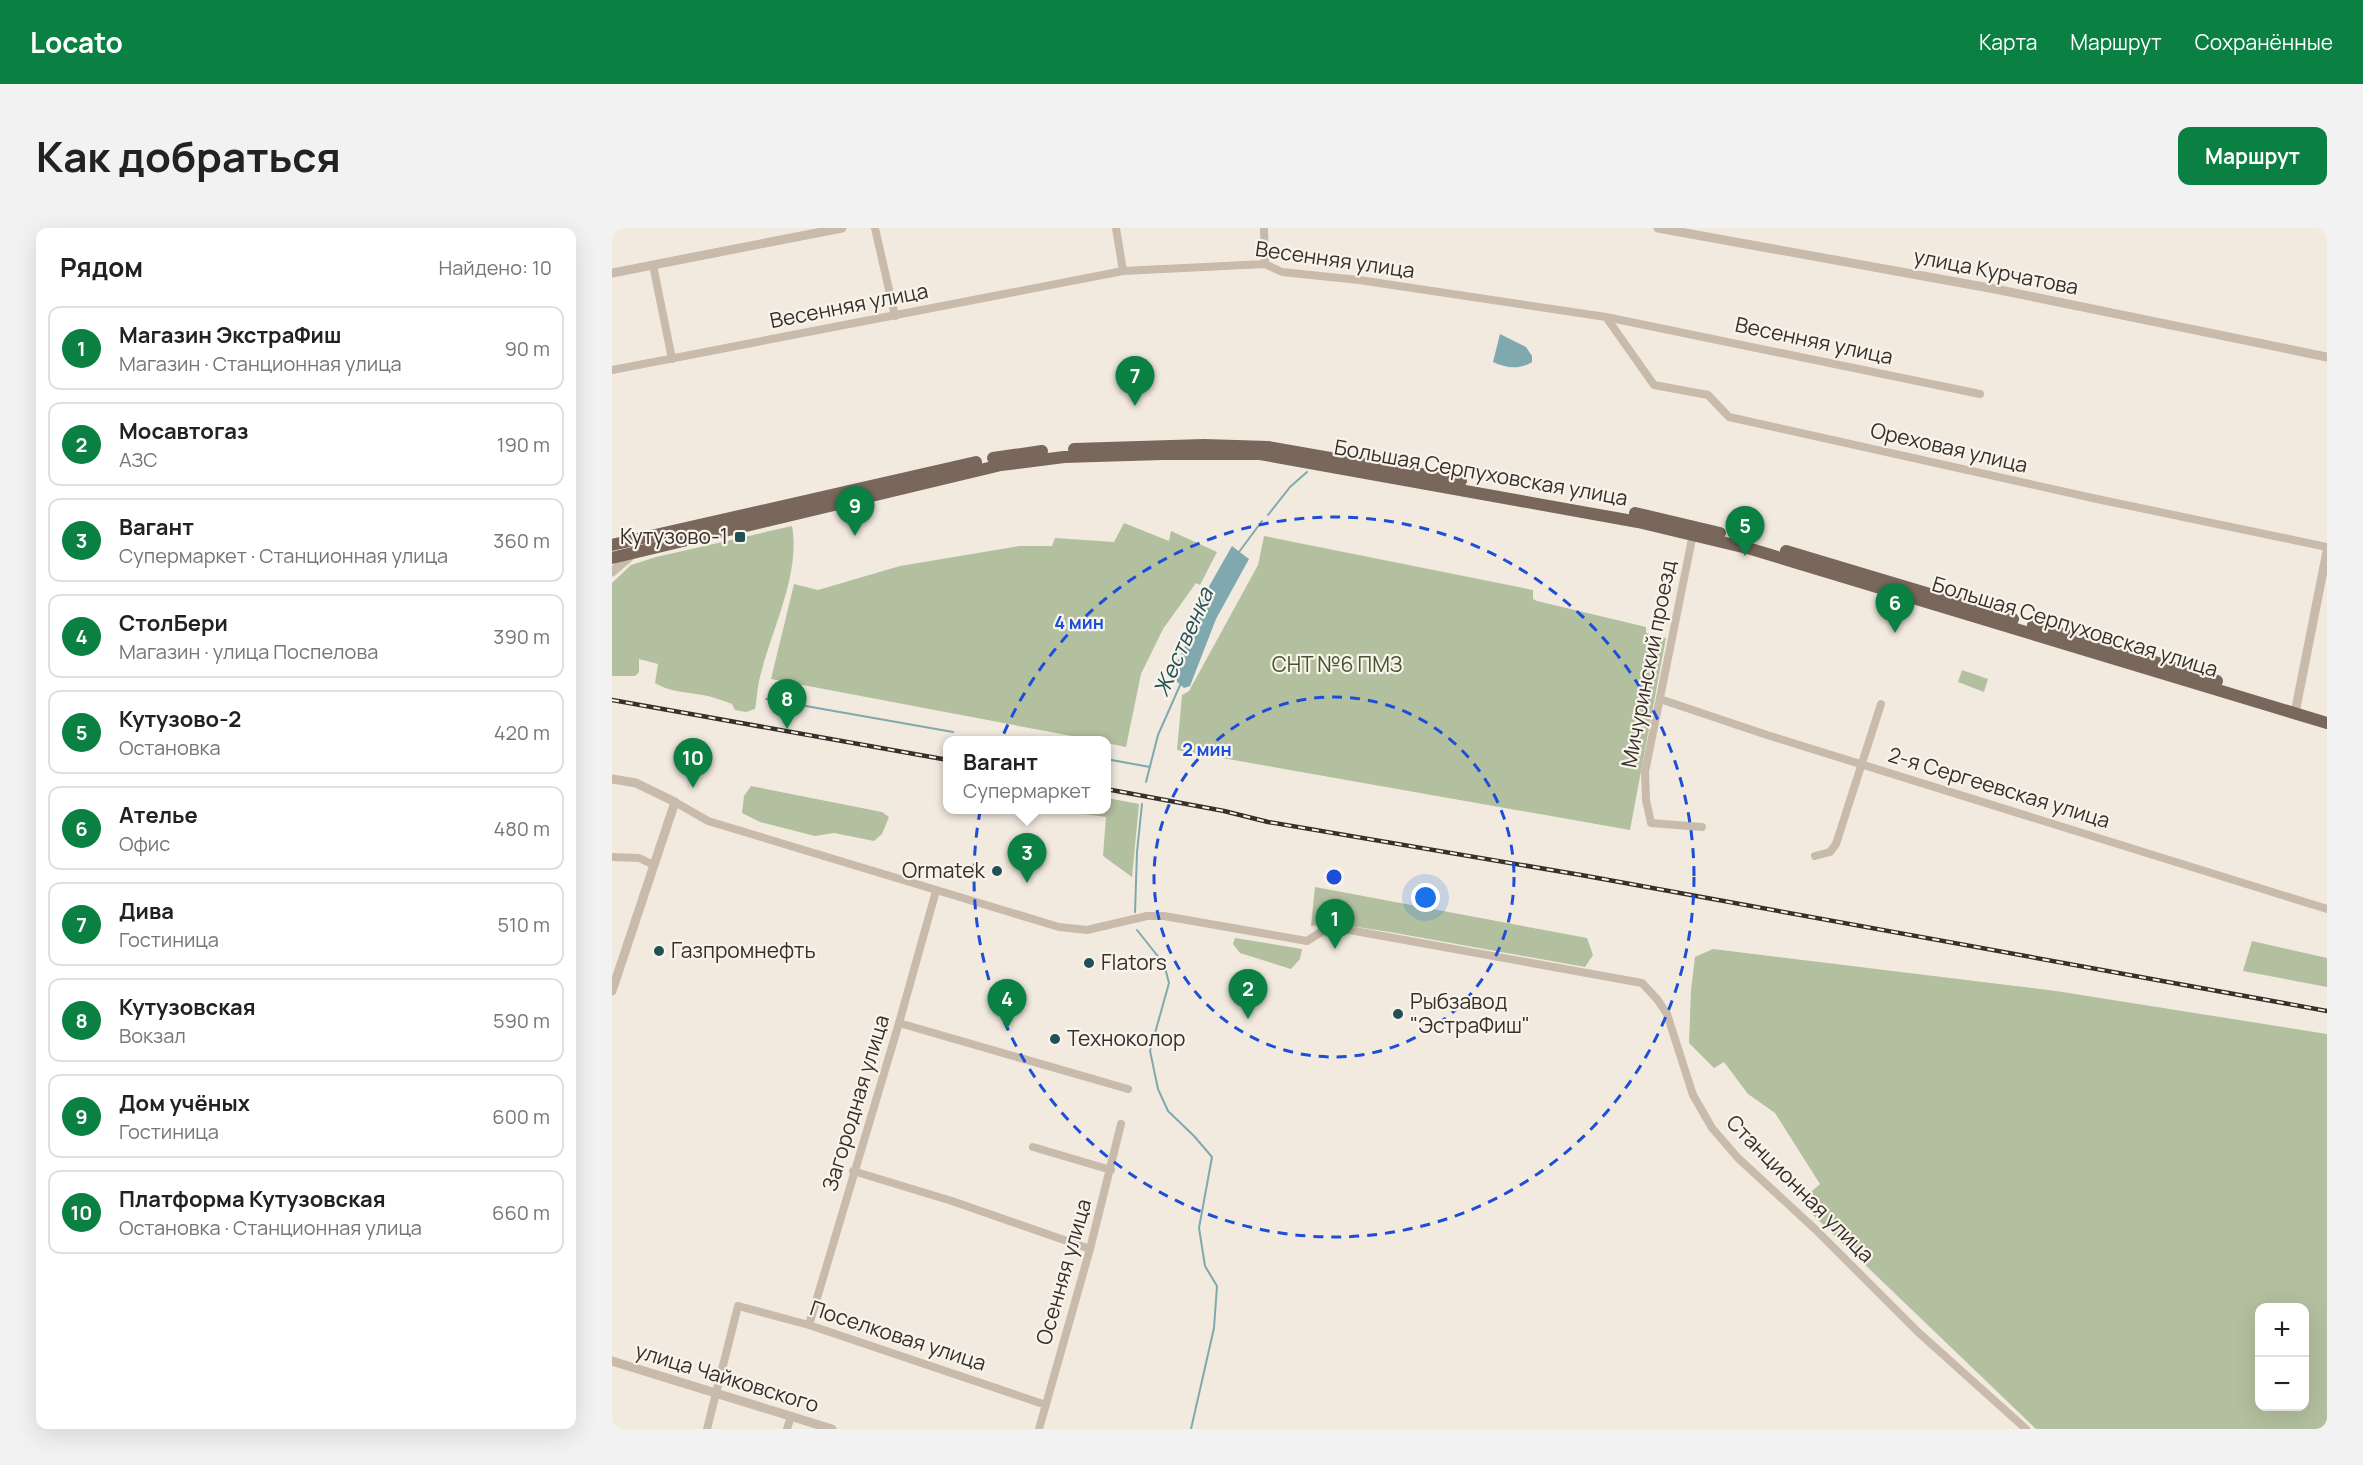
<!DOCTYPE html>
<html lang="ru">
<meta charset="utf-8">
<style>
:root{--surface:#fff;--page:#f2f2f2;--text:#222;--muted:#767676;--line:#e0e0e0;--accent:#0b8043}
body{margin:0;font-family:Manrope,sans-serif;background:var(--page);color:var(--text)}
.controls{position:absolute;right:18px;bottom:18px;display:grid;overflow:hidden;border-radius:12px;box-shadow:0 6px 24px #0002}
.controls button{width:54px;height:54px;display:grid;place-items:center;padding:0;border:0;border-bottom:2px solid var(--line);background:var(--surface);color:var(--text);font:30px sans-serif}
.you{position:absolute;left:814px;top:670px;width:21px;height:21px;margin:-15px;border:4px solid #fff;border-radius:50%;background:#1a73e8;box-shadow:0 0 0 9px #1a73e833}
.badge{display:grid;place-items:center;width:39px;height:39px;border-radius:50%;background:var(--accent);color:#fff;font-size:20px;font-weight:700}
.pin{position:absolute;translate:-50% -50px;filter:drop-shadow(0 2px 3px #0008)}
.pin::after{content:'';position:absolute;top:32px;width:21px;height:18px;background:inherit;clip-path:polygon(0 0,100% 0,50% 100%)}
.popup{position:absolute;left:331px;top:508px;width:168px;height:78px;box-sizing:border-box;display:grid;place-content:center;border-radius:12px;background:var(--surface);filter:drop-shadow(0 2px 4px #0005);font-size:20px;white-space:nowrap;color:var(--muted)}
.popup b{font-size:22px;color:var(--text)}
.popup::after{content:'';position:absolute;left:50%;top:100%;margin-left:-12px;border:12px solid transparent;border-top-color:var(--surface)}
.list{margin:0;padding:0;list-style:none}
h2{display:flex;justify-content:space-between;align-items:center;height:78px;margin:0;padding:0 24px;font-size:26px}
h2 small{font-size:20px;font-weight:400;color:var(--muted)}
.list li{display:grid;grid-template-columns:39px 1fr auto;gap:18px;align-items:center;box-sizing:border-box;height:84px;margin:0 12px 12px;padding:0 12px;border:2px solid var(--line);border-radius:12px}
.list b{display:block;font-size:22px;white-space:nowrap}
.list p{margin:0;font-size:20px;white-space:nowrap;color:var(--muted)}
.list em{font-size:20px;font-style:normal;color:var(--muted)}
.map{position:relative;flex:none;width:1715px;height:1201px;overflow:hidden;border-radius:12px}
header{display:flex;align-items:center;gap:36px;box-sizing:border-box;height:84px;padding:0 30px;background:var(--accent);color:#fff}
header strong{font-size:28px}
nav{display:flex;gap:33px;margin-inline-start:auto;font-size:21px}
.intro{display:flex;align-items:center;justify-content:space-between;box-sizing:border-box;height:144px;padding:0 36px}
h1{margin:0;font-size:42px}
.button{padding:15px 27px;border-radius:12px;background:var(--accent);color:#fff;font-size:21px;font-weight:700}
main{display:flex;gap:36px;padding:0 36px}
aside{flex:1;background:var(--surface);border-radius:12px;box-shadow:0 6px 24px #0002}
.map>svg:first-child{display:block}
.green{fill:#b3c09f;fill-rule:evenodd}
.water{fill:#7fa9ae}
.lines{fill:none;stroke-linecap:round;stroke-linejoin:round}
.stream{stroke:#7fa9ae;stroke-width:2}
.minor{stroke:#c9bbab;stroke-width:8}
.tertiary{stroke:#c9bbab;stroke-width:9}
.primary{stroke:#79675c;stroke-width:12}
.rail-casing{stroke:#372f2a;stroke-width:4.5}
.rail{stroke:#f9f4eb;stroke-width:2;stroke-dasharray:7;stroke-linecap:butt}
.ring{fill:none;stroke:#1d4ed8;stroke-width:3;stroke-dasharray:10 8}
.poi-dot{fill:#215057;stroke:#f9f4eb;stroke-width:2}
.labels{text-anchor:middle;stroke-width:4.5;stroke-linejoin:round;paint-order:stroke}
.street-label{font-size:21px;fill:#372f2a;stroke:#f9f4eb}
.poi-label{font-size:21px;fill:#372f2a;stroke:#f9f4eb;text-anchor:start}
.park-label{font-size:21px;fill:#44552f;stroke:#f9f4eb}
.water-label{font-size:22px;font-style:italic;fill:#215057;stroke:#f9f4eb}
.centre{fill:#1d4ed8;stroke:#f9f4eb;stroke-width:3}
.ring-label{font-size:18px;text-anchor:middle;font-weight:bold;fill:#1d4ed8;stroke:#f9f4eb;stroke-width:4.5;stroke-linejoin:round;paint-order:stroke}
</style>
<header>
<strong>Locato</strong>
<nav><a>Карта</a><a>Маршрут</a><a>Сохранённые</a></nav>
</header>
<div class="intro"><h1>Как добраться</h1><a class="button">Маршрут</a></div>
<main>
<aside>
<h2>Рядом<small>Найдено: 10</small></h2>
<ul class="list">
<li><span class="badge">1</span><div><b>Магазин ЭкстраФиш</b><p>Магазин · Станционная улица</p></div><em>90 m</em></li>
<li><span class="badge">2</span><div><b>Мосавтогаз</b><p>АЗС</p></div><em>190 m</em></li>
<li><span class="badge">3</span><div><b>Вагант</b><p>Супермаркет · Станционная улица</p></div><em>360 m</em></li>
<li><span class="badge">4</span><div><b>СтолБери</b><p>Магазин · улица Поспелова</p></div><em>390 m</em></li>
<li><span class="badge">5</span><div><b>Кутузово-2</b><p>Остановка</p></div><em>420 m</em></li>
<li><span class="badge">6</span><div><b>Ателье</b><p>Офис</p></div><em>480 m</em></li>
<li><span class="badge">7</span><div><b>Дива</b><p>Гостиница</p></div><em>510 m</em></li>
<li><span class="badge">8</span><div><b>Кутузовская</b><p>Вокзал</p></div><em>590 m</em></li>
<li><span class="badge">9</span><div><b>Дом учёных</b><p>Гостиница</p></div><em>600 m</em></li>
<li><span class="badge">10</span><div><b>Платформа Кутузовская</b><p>Остановка · Станционная улица</p></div><em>660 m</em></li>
</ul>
</aside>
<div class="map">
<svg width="1715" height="1201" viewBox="0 0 1715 1201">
<rect width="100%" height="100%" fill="#f2eadf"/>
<path class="green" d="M512,295L557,313L559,303L605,324L588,357L584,355L551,401L529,446L514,519L495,515L494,512H481L159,451L182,356L206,362L288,338L407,318H440L443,310L502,314Z
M180,298C189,347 158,405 147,453C145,462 145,471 143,481L134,484L123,482L120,476C112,473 104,470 96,468C78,464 59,465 43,455L46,436L27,431V444L23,448H0V355L19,337L44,329Z
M652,308L921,362V371L925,373L1034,399V405L1054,410L1018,602L565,522L570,467L577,463L646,337Z
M1350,442L1376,451L1372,464L1346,454Z
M139,558L270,584L277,589L270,606L262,613L222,605L203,608L148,594L130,585L132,568Z
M495,570L527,576L520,649L491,628L494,589L445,582H494Z
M703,659L975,710L981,727L973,739L778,704L719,695L699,698Z
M623,710L690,721L688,731L679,741L628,725L621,716Z
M1640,713L1715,730V759L1631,743Z
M1101,721L1444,763L1715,806V1201H1424L1198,984L1193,969L1208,956L1163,885L1136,866L1112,834L1102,840L1077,815L1079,762L1083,729ZM1648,1080H1692V1178H1648Z"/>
<path class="water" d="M888,106L914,119L920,128V134C907,142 894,140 881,134Z
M620,318L637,331L604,391L578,458L572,460L562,451L564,436L580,404L583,383Z"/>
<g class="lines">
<path class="stream" d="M656,287L678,259L695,244
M627,324L650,293
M154,471L341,504
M377,510L391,512
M494,531L538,539
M534,554L546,507L569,455
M523,684L525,624L530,576
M525,702L552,736L557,755L538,823L546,861L556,883L582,908L600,929L587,1000L593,1038L605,1058L602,1100L579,1201"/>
<path class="minor" d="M263,0L283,88
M504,0L511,43
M652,0L653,36
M41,37L60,131
M994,89L1042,157L1096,167L1117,189L1485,271L1715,319
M0,142L511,43L653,36L670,44L747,52L994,89L1368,166
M1081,306L1033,544L1034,572L1039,595L1090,599
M1048,471L1155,507L1715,681
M63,574L96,593L447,699L475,702L535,688H552L695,713L714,701L721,699L1030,755L1045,771L1055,786L1081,867L1100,900L1126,930L1204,1002L1306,1104L1414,1201
M1203,628L1218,624L1224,616L1269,476
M0,629L27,630L42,637
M287,795L516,861
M421,919L499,942
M241,943L340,973L478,1021
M197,1097L287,795L324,663
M95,1201L126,1078L197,1097L434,1177
M175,1201L179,1188
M427,1201L478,1021L509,896"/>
<path class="tertiary" d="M1046,0L1383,61L1715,129
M0,45L230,0
M0,344L21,326
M1683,485L1715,323
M0,551L24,555L63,574L0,763
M0,1133L220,1201"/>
<path class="primary" d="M462,221L592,217L656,219L849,253
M381,230L430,223
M1023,285L1108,305
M0,317L364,234
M1174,323L1401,391
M0,330L389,237L452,229L550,226H648L1026,294L1139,321L1715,495
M1421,397L1605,453"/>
<g class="rail-casing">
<path id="rail" d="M0,472L336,532
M494,561L612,583L656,594L969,647L1715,783"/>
</g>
<use href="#rail" class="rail"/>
</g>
<g class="ring">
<circle cx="722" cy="649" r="180"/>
<circle cx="722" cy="649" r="360"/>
</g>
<g class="poi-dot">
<rect x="122" y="303" width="12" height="12" rx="3"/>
<circle cx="385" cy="643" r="6"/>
<circle cx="47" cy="723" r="6"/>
<circle cx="477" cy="735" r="6"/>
<circle cx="786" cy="786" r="6"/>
<circle cx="443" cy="811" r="6"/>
</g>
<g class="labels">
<g class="street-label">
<text transform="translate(723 32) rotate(8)" y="7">Весенняя улица</text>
<text transform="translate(1384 44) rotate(11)" y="7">улица Курчатова</text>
<text transform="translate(237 78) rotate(-11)" y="7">Весенняя улица</text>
<text transform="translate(1202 113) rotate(12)" y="7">Весенняя улица</text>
<text transform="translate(1337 220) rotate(13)" y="7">Ореховая улица</text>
<text transform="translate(869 245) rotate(10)" y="7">Большая Серпуховская улица</text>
<text transform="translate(1463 399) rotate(17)" y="7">Большая Серпуховская улица</text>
<text transform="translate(1037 436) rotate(-79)" y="7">Мичуринский проезд</text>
<text transform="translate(1387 560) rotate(17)" y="7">2-я Сергеевская улица</text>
<text transform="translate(244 875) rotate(-73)" y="7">Загородная улица</text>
<text transform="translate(1188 961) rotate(45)" y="7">Станционная улица</text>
<text transform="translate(452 1044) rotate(-74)" y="7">Осенняя улица</text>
<text transform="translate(286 1108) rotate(18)" y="7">Поселковая улица</text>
<text transform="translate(115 1150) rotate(17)" y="7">улица Чайковского</text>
</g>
<g class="poi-label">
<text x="116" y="316" text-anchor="end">Кутузово-1</text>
<text x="373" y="650" text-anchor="end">Ormatek</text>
<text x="59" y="730">Газпромнефть</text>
<text x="489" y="742">Flators</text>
<text x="798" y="781">Рыбзавод<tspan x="798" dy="24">"ЭстраФиш"</tspan></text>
<text x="455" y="818">Техноколор</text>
</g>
<g class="park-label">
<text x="725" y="444">СНТ №6 ПМЗ</text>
</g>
<g class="water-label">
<text transform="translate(571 414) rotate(-66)" y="8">Жественка</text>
</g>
</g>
<circle cx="722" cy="649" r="9" class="centre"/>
<g class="ring-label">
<text x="467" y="401">4 мин</text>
<text x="595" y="528">2 мин</text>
</g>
</svg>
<div class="controls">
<button>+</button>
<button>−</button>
</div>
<div class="you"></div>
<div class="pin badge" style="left:723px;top:721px">1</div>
<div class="pin badge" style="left:636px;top:791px">2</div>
<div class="pin badge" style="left:415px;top:655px">3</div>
<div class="popup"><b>Вагант</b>Супермаркет</div>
<div class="pin badge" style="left:395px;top:801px">4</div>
<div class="pin badge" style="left:1133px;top:328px">5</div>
<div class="pin badge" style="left:1283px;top:405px">6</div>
<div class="pin badge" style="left:523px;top:178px">7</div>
<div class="pin badge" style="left:175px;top:501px">8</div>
<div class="pin badge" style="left:243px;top:308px">9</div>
<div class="pin badge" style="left:81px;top:560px">10</div>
</div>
</main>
